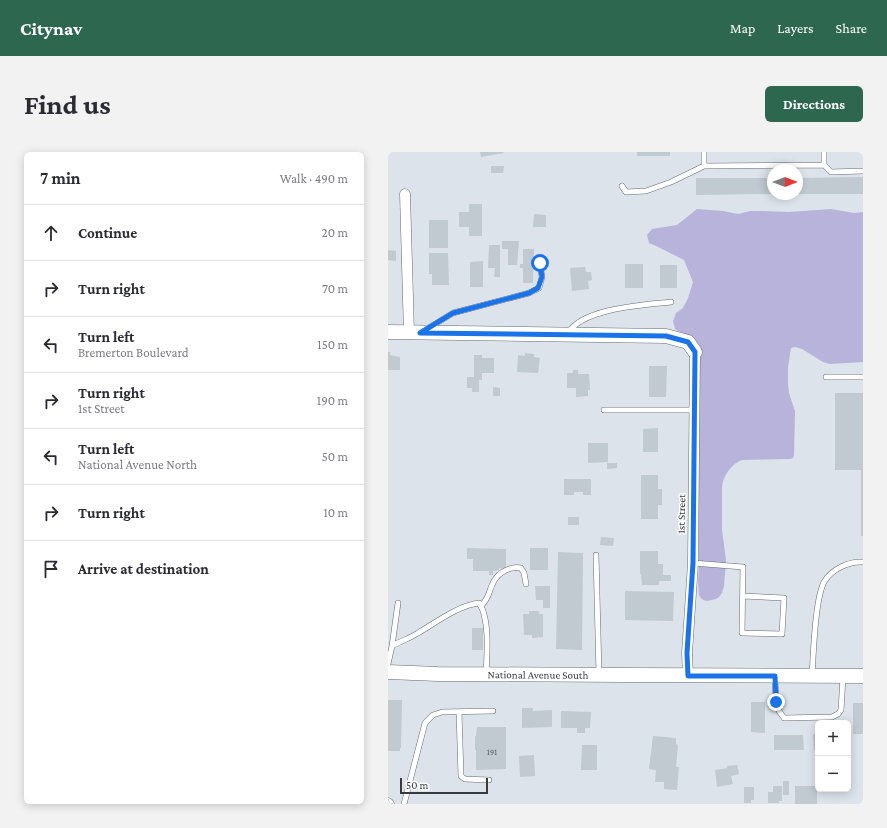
<!DOCTYPE html>
<meta charset="utf-8">
<style>
:root{--surface:#fff;--page:#f2f2f3;--text:#2b2b33;--muted:#7c7c81;--line:#e1e1e2;--accent:#2e674f}
body{margin:0;font-family:"Crimson Pro",serif;background:var(--page);color:var(--text)}
.controls{position:absolute;right:12px;bottom:12px;display:grid;overflow:hidden;border-radius:6px;box-shadow:0 2px 10px #0003}
.controls button{width:36px;height:36px;display:grid;place-items:center;padding:0;border:0;border-bottom:1px solid var(--line);background:var(--surface);color:var(--text);font:20px sans-serif}
.compass{position:absolute;left:379px;top:12px;width:36px;height:36px;border-radius:50%;background:var(--surface);box-shadow:0 2px 10px #0003;rotate:90deg}
.scale{position:absolute;left:12px;bottom:10px;width:88px;box-sizing:border-box;padding-left:4px;border:2px solid #383a3e;border-top:0;font-size:11px;line-height:14px;white-space:nowrap;color:#383a3e;-webkit-text-stroke:3px #fff;paint-order:stroke}
.stop{position:absolute;width:12px;height:12px;margin:-9px;border:3px solid #1a73e8;border-radius:50%;background:#fff}
.stop.end{background:#1a73e8;border-color:#fff;box-shadow:0 1px 4px #0008}
.list{margin:0;padding:0;list-style:none}
h2{display:flex;justify-content:space-between;align-items:center;height:52px;margin:0;padding:0 16px;font-size:17px}
h2 small{font-size:13px;font-weight:400;color:var(--muted)}
.list li{display:grid;grid-template-columns:26px 1fr auto;gap:12px;align-items:center;box-sizing:border-box;height:56px;padding:0 16px;border-top:1px solid var(--line)}
.list b{display:block;font-size:15px;white-space:nowrap}
.list p{margin:0;font-size:13px;white-space:nowrap;color:var(--muted)}
.list em{font-size:13px;font-style:normal;color:var(--muted)}
.icon{flex:none;width:22px;height:22px;fill:none;stroke:currentColor;stroke-width:2;stroke-linecap:round;stroke-linejoin:round}
.map{position:relative;flex:none;width:475px;height:652px;overflow:hidden;border-radius:6px}
header{display:flex;align-items:center;gap:24px;box-sizing:border-box;height:56px;padding:0 20px;background:var(--accent);color:#fff}
header strong{font-size:19px}
nav{display:flex;gap:22px;margin-inline-start:auto;font-size:14px}
.intro{display:flex;align-items:center;justify-content:space-between;box-sizing:border-box;height:96px;padding:0 24px}
h1{margin:0;font-size:28px}
.button{padding:10px 18px;border-radius:6px;background:var(--accent);color:#fff;font-size:14px;font-weight:700}
main{display:flex;gap:24px;padding:0 24px}
aside{flex:1;background:var(--surface);border-radius:6px;box-shadow:0 2px 10px #0003}
.map>svg:first-child{display:block}
.green{fill:#b7b3da}
.building{fill:#c0cad0}
.lines{fill:none;stroke-linecap:round;stroke-linejoin:round}
.lane-casing{stroke:#656b72;stroke-width:6}
.street-casing{stroke:#656b72;stroke-width:11}
.secondary-casing{stroke:#656b72;stroke-width:15}
.lane{stroke:#fff;stroke-width:5}
.street{stroke:#fff;stroke-width:10}
.secondary{stroke:#fff;stroke-width:14}
.route{stroke:#1a73e8;stroke-width:5}
.labels{text-anchor:middle;stroke-width:3;stroke-linejoin:round;paint-order:stroke}
.number-label{font-size:9px;fill:#5a5e62}
.street-label{font-size:11px;fill:#383a3e;stroke:#fff}
</style>
<header>
<strong>Citynav</strong>
<nav><a>Map</a><a>Layers</a><a>Share</a></nav>
</header>
<div class="intro"><h1>Find us</h1><a class="button">Directions</a></div>
<main>
<aside>
<h2>7 min<small>Walk · 490 m</small></h2>
<ul class="list">
<li><svg class="icon" aria-label="ahead" viewBox="0 0 24 24"><path d="M12 20V5M6 11l6-6 6 6"/></svg><div><b>Continue</b></div><em>20 m</em></li>
<li><svg class="icon" aria-label="right" viewBox="0 0 24 24"><path d="M7 20v-9h11M14 6l5 5-5 5"/></svg><div><b>Turn right</b></div><em>70 m</em></li>
<li><svg class="icon" aria-label="left" viewBox="0 0 24 24"><path d="M17 20v-9H6M10 6l-5 5 5 5"/></svg><div><b>Turn left</b><p>Bremerton Boulevard</p></div><em>150 m</em></li>
<li><svg class="icon" aria-label="right" viewBox="0 0 24 24"><path d="M7 20v-9h11M14 6l5 5-5 5"/></svg><div><b>Turn right</b><p>1st Street</p></div><em>190 m</em></li>
<li><svg class="icon" aria-label="left" viewBox="0 0 24 24"><path d="M17 20v-9H6M10 6l-5 5 5 5"/></svg><div><b>Turn left</b><p>National Avenue North</p></div><em>50 m</em></li>
<li><svg class="icon" aria-label="right" viewBox="0 0 24 24"><path d="M7 20v-9h11M14 6l5 5-5 5"/></svg><div><b>Turn right</b></div><em>10 m</em></li>
<li><svg class="icon" aria-label="arrive" viewBox="0 0 24 24"><path d="M6 21V4h12l-3 4 3 4H6"/></svg><div><b>Arrive at destination</b></div></li>
</ul>
</aside>
<div class="map">
<svg width="475" height="652" viewBox="0 0 475 652">
<rect width="100%" height="100%" fill="#dce3eb"/>
<path class="green" d="M309,57L335,59L350,62L363,59H374L401,60L443,57L466,61L475,60V210L442,212L435,210L414,197L407,195L403,196L400,215V232L401,241L407,259L406,303L405,306L402,307L354,308C343,312 335,324 334,335V378L338,408L336,434L334,441L331,445L328,447L319,449L315,448L312,445L311,443L310,431L311,412V320L309,283L312,203L301,185L287,177L285,169L288,161L295,156L300,146L305,130L296,108L268,94L261,91L259,83L264,77L289,73Z"/>
<path class="building" d="M92,0H115L116,1L93,5Z
M249,0H282V4H249Z
M103,14H116L115,21H103Z
M475,25V42H409V26Z
M308,26H385V42L308,43Z
M81,52H94V84H81V75H71V60H81Z
M146,62L158,63V75H145Z
M41,68H60V96H41Z
M114,89H131L129,113H120V97H114Z
M101,93H112V125H106L107,116H100Z
M135,97H146L145,131H135V116H132V112H135Z
M0,98L8,99V109L0,108Z
M41,101H60L61,133H44V122H41Z
M95,109V135H82V110Z
M237,112H255V136H237Z
M272,113H289V136H272Z
M197,115L198,120H203L204,128L200,129L201,137L184,139L182,116Z
M0,200H2V203L12,205V218H0Z
M137,201L146,202V205L152,206L150,221L129,220L130,203L137,204Z
M86,203H94V206H106V221H94V228H91V240H84V236H79V225H86Z
M261,214H279L278,245H261Z
M185,218H190V222H201L202,238H200V244L188,245V236H179V221H185Z
M105,235L112,236V244H105Z
M447,241H475V384H473V318H447Z
M270,276V300H255V277Z
M200,291H220V310L200,311Z
M219,311H229V316L219,317Z
M253,323H270V337H274V353H270V367H253Z
M176,327H203V343H195V340H186V343H176Z
M180,365H191V373H180Z
M213,385L226,386L225,394L212,393Z
M79,396L118,397V417L111,416V418H109V419H105V423H101V419H85V407H79Z
M142,396H160V418H142Z
M252,399H270V412H275V423H283V429H271V433H254L253,422H252Z
M170,400L195,401L194,498L168,497Z
M147,434H162V456H155V448H148Z
M237,439L286,440L285,469L237,468Z
M141,459H151V462H155V485L144,486V483H136L135,462H141Z
M84,476H95V498H84Z
M0,548H14L13,596H12V599H0Z
M363,550H377V581L363,580Z
M465,551H475V582H465Z
M134,556H145V559L164,558V575L134,576Z
M173,559L203,560L202,576H197V581H189V576H173Z
M89,575H118V617L88,618V598H87V584H88Z
M427,582H430V598H426L425,583Z
M386,583H415L416,598H386Z
M265,584L288,586V592L290,593L288,615H291L289,638L276,637V630H267L268,618L261,617Z
M194,593H209V618H193Z
M146,603L147,624L132,625L131,604Z
M349,613L351,622L343,624L345,632L329,635L327,618L339,616V614Z
M395,629H401V643H395Z
M385,634H394V649H391V651H380V640H385Z
M407,634H429V652H407Z
M356,635H366V648H363V651H356Z"/>
<g class="lines">
<g class="lane-casing">
<path id="lane" d="M316,0V14L436,13V0
M436,13L443,20L475,19
M234,34L238,40L258,39L283,30L316,14
M39,177L65,161L141,141L151,136L154,125L152,111
M180,181C195,156 256,153 283,150
M438,225H475
M216,258H307
M208,403L211,522
M305,411L355,415L354,481L394,482L396,446L355,444
M93,454C103,444 100,439 106,429C111,420 123,414 133,416L136,421L138,432
M4,494C13,489 22,486 30,481C47,471 71,453 91,451C102,466 99,503 98,522
M0,512L4,494L10,451
M424,522C426,496 426,467 432,442C433,438 434,434 436,430C443,418 460,409 475,410
M387,525L388,550L391,559L396,566L444,565L450,562L453,558L455,525
M71,560L73,624L77,627L101,628
M16,652L37,571L45,563L54,560L105,559"/>
</g>
<g class="street-casing">
<path id="street" d="M17,42L21,181
M300,524L299,501L305,411L307,200
M0,651L1,652"/>
</g>
<g class="secondary-casing">
<g id="secondary">
<path d="M0,180L278,184L300,190L307,200"/>
<path id="s1" d="M0,520L50,522L237,523L475,524"/>
</g>
</g>
<use href="#lane" class="lane"/>
<use href="#street" class="street"/>
<use href="#secondary" class="secondary"/>
</g>
<g class="lines">
<path class="route" d="M152,111L154,125L150,136L141,141L65,161L32,181L278,184L300,190L307,200L305,411L299,501L300,524H387L388,550"/>
</g>
<g class="labels">
<g class="number-label">
<text x="104" y="603">191</text>
</g>
<g class="street-label">
<text transform="translate(293 362) rotate(-89)" y="4">1st Street</text>
<text dy="4" stroke="none"><textPath href="#s1" startOffset="150">National Avenue South</textPath></text>
</g>
</g>
</svg>
<div class="controls">
<button>+</button>
<button>−</button>
</div>
<svg class="compass" viewBox="-18 -18 36 36"><path d="M0-13l5 13h-10z" fill="#e53935"/><path d="M0 13l5-13h-10z" fill="#7c7c81"/></svg>
<div class="scale">50 m</div>
<div class="stop" style="left:152px;top:111px"></div>
<div class="stop end" style="left:388px;top:550px"></div>
</div>
</main>
